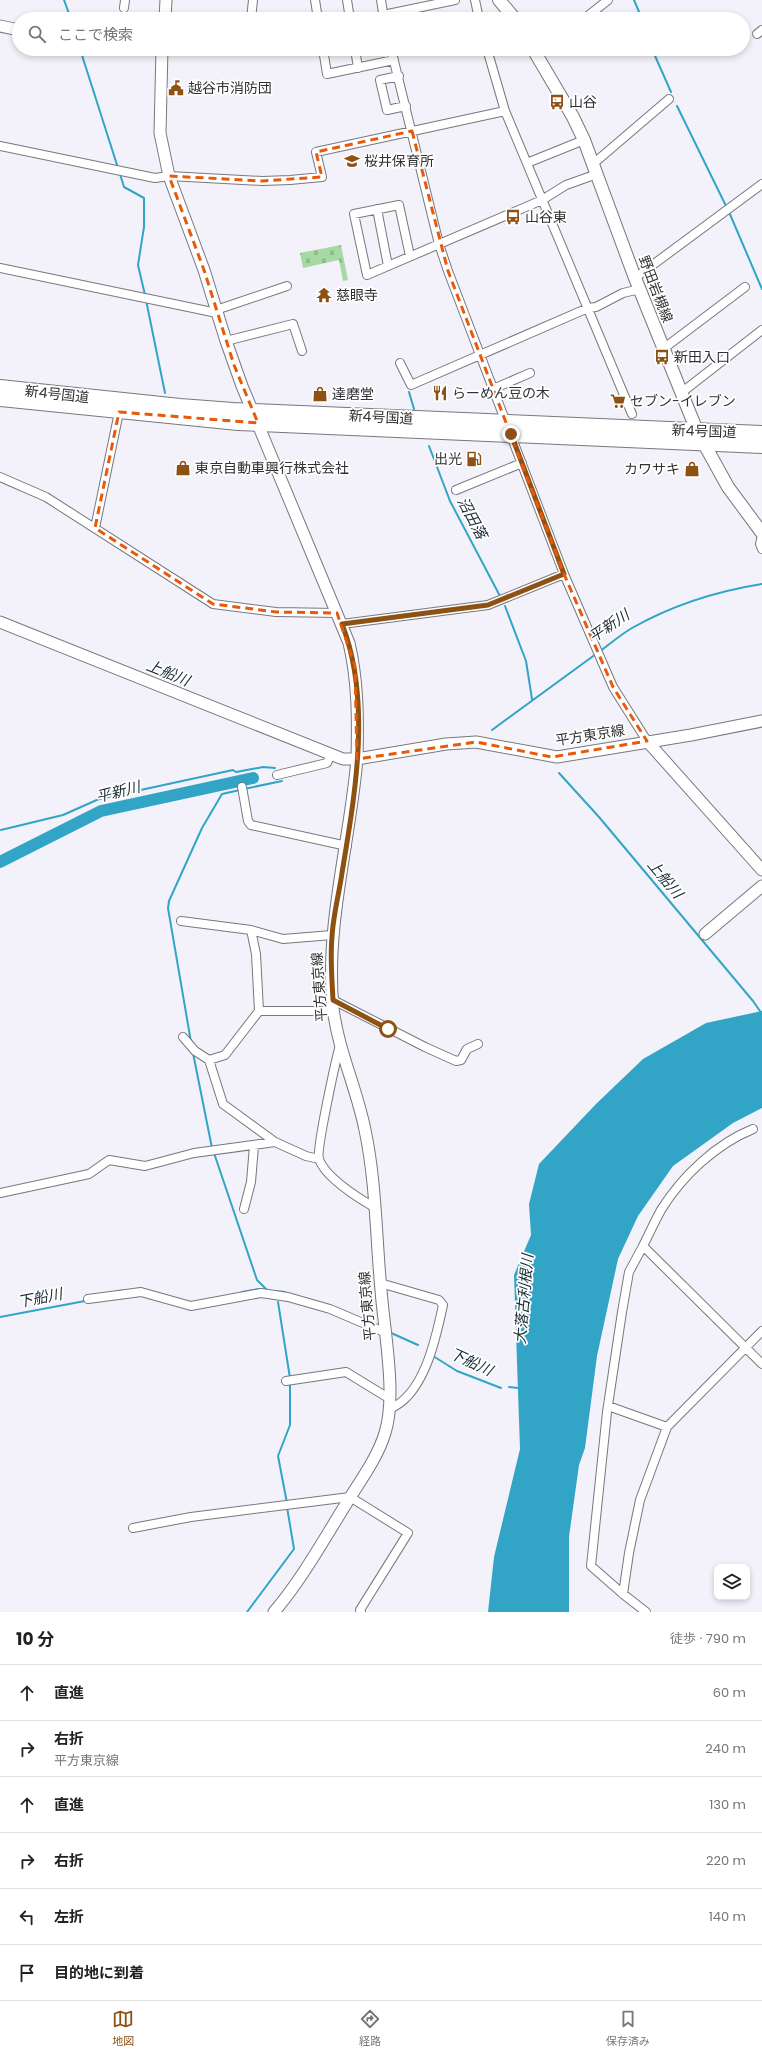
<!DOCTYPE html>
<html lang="ja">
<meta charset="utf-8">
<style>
:root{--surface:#fff;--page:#f2f2f2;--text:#222;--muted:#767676;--line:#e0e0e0;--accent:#8e5114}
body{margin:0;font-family:Poppins,"Noto Sans JP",sans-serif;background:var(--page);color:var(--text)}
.controls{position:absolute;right:12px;bottom:12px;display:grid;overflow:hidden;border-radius:8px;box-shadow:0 2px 6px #0003}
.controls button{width:36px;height:36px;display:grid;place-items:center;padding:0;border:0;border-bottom:1px solid var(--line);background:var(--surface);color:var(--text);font:20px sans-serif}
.stop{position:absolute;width:12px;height:12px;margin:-9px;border:3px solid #8e5114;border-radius:50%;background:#fff}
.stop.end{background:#8e5114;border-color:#fff;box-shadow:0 1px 4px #0008}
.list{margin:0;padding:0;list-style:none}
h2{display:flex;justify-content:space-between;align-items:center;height:52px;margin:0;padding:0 16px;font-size:17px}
h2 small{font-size:13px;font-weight:400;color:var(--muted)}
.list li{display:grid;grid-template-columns:26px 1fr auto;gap:12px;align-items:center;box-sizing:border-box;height:56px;padding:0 16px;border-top:1px solid var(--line)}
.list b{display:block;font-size:15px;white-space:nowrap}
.list p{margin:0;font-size:13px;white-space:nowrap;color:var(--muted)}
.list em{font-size:13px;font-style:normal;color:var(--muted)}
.icon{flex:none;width:22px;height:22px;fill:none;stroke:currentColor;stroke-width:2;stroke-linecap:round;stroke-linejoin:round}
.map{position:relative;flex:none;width:762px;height:1612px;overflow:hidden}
.search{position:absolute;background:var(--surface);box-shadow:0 2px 6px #0003;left:12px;right:12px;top:12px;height:44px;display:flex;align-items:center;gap:10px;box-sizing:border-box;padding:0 14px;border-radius:22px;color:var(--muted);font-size:15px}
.sheet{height:388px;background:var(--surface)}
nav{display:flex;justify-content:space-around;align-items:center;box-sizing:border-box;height:56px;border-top:1px solid var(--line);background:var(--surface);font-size:11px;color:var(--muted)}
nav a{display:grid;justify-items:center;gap:2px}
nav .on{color:var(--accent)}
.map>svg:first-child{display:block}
.cemetery{fill:url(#cemetery-stones)}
.water{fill:#32a5c6}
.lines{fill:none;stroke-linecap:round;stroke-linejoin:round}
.stream{stroke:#32a5c6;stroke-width:2}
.river{stroke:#32a5c6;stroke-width:12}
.street-casing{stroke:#78777d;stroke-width:10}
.secondary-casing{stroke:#78777d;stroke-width:13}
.primary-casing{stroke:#78777d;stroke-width:14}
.highway-casing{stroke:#78777d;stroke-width:16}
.street{stroke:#fff;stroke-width:8}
.secondary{stroke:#fff;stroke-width:11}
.primary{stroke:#fff;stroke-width:12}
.highway{stroke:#fff;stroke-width:14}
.route{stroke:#8e5114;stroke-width:5}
.marked{fill:none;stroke:#e8590c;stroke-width:3;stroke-dasharray:8 5;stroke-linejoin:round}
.labels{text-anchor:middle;stroke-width:3.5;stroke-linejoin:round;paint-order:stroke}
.poi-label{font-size:14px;fill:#313133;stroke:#fff;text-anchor:start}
.street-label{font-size:14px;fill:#313133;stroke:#fff}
.water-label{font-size:15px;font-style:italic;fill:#1a2d34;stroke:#fff}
</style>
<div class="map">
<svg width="762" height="1612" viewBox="0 0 762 1612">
<defs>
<pattern id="cemetery-stones" width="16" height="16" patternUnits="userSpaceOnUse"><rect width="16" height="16" fill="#a7daa2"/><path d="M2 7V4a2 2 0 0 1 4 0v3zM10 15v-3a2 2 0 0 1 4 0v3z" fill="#90bc8c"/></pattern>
</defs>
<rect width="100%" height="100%" fill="#f3f2fa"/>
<path class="cemetery" d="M341,245L348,280L343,281L339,260L303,268L300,253Z"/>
<path class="water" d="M762,1011V1108L733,1123L673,1166L638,1216L618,1259L597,1356L585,1448L579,1465L569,1537V1612H488L494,1557L520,1449L514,1275L531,1235L529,1204L539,1164L596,1104L643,1059L706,1023Z"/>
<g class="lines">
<path class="stream" d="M64,0L71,19
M634,0L642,19
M80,49L118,168
M652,49L671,92
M677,106L727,208
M120,174L124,187L144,198V227L138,265L145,295
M729,212L762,289
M146,300L165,393
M409,392L414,409
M429,446L450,501L501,598
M505,606L526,661L532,699
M599,652C610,644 620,635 632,628C671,606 718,591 762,584
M492,730L596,654
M559,773L599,817L753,1001L762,1014
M244,789L282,781
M1,830L63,815L99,799L233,770L236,772L263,767L275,768
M191,1042L168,908L169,901L202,828L222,794L240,790
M193,1053L212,1148
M214,1153L257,1280L267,1290
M118,1291L132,1290
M273,1291L285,1292
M242,1292L259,1289
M278,1302L290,1378
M0,1317L85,1301
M389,1332L418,1345
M433,1356L457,1371L501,1388
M509,1387L518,1388
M287,1503L278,1456L290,1425V1382
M247,1612L294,1549L287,1507"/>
<path class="river" d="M0,862L101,811L253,778"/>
<g class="street-casing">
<path id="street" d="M315,0L318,19
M347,0L350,19
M381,0L384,19
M475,0L479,19
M124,8L125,0
M383,15L455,0
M251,19L253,0
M584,19L608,0
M757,34L762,30
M323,49L327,74L394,60
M355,49L358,68
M391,49L439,244L448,271L564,574L613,687L647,741
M487,49L505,111L632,414
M537,55L545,49
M399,76L380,80L387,110L406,106
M0,146L155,178L169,176L262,181L290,180L322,177L316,152L505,111
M527,163L584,140
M593,164L669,99
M377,209L388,266
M410,256L399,205L354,214L367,275L542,200L566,185L597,174
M0,268L217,313
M635,278L762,184
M216,310L287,286
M226,341L293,324L302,351
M663,349L745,287
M400,363L411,385L588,308L596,307L623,293L640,289
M493,389L530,373
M681,393L762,330
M0,477L46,497L213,604L276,612L337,613
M456,490L522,463
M95,528L119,412
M762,535L760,544L762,549
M342,624L488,605L564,574
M277,775L327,763L331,754
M242,787L248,821L251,825L347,846
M181,921L251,930L283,939L332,935
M333,1000L425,1047L456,1061L461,1060L467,1049L478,1044
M259,1011H334
M183,1037L195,1051L209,1060L225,1055L259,1011L256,954L251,930
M340,1045C336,1059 316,1150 319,1159C325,1177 358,1198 374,1207
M209,1060L223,1104L275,1142
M753,1129C716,1144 682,1176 661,1210C655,1221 649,1234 643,1246L762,1364
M0,1193L89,1174L109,1160L145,1166L194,1153L275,1142L306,1156L319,1159
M244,1209L251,1182L254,1146
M643,1246L629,1272L622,1312L607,1412L591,1566L623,1594L646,1612
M380,1283L439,1300L443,1305C436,1338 424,1396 389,1409
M88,1299L141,1292L191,1306L261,1293L288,1297L330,1309L384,1332
M286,1381L346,1372L390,1399
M608,1406L667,1427
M133,1528L191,1517L350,1497L408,1533L360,1610L361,1612
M623,1594L629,1553L640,1500L667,1427L762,1331"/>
</g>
<g class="secondary-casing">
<path id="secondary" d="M165,19L166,0
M0,26L19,30
M0,622L343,759H357C358,719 358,681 349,643L242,386L226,341L204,270L169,176L160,133L162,49
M647,741L762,870
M705,934L762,886
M274,1612C302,1579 323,1541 346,1504C360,1481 377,1459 385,1433C397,1395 384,1331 381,1290C376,1238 376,1181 365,1130C357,1089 338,1050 333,1008C325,925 350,842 357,759L446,744L476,742L557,757L691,735L762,721"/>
</g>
<g class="primary-casing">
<path id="primary" d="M499,0L515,19
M533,49L573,117L584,140L635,278L697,431L728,487L762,533"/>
</g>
<g class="highway-casing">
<path id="highway" d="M0,387L180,406L233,410L762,433
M0,399L238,423L762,446"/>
</g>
<use href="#street" class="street"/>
<use href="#secondary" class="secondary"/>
<use href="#primary" class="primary"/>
<use href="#highway" class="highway"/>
</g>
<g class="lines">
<path class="route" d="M388,1029L333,1000C332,979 330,958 332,937C333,916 339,894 342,873C355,794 372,701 342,624L488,605L564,574L511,434"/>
</g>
<path class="marked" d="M412,131L448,271L564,574L613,687L647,741L552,757L476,742L357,759L355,666L337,613L276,612L213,604L95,528L119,412L258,423L234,365L204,270L169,176L262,181L322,177L316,152Z"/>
<defs>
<g id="civic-bare" transform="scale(1.2)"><path d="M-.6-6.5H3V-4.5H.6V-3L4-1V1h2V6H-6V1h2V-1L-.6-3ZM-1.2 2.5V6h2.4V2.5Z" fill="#8e5114" stroke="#fff" stroke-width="2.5" paint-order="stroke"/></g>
<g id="bus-bare" transform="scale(1.2)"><path d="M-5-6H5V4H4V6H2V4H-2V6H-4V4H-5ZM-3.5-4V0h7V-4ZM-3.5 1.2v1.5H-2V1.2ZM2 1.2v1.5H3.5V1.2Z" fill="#8e5114" stroke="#fff" stroke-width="2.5" paint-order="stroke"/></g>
<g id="school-bare" transform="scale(1.2)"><path d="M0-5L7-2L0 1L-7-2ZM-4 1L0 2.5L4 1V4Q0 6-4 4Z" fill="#8e5114" stroke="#fff" stroke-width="2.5" paint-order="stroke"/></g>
<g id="temple-bare" transform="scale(1.2)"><path d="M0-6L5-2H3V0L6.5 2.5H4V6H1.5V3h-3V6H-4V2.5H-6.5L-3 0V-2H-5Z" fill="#8e5114" stroke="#fff" stroke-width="2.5" paint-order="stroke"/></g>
<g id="restaurant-bare" transform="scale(1.2)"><path d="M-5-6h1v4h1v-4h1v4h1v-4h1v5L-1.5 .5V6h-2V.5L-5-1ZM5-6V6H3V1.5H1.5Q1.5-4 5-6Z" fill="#8e5114" stroke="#fff" stroke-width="2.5" paint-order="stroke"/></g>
<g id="shop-bare" transform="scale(1.2)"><path d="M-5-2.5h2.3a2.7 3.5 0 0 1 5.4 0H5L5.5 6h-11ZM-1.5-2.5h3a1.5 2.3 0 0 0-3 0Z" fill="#8e5114" stroke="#fff" stroke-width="2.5" paint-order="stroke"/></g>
<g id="supermarket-bare" transform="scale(1.2)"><path d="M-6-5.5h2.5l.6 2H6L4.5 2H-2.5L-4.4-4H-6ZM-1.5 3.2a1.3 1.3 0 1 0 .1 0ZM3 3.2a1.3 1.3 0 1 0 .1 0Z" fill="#8e5114" stroke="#fff" stroke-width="2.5" paint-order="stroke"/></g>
<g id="fuel-bare" transform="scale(1.2)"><path d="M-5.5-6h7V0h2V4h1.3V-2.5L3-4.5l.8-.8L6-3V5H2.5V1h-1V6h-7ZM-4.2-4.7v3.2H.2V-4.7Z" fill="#8e5114" stroke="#fff" stroke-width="2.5" paint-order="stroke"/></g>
</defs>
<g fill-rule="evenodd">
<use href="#civic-bare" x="176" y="88"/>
<use href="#bus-bare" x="557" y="102"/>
<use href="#school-bare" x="352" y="161"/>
<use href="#bus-bare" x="513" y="217"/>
<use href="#temple-bare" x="324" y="295"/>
<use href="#bus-bare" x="662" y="357"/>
<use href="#restaurant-bare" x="440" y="393"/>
<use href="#shop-bare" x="320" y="394"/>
<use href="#supermarket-bare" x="618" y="401"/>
<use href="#fuel-bare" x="474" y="459"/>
<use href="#shop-bare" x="183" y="468"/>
<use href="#shop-bare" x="692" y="469"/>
</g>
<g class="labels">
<g class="poi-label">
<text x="188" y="93">越谷市消防団</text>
<text x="569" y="107">山谷</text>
<text x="364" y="166">桜井保育所</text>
<text x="525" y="222">山谷東</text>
<text x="336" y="300">慈眼寺</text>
<text x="674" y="362">新田入口</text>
<text x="452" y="398">らーめん豆の木</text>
<text x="332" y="399">達磨堂</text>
<text x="630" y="406">セブン-イレブン</text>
<text x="462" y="464" text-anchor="end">出光</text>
<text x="195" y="473">東京自動車興行株式会社</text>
<text x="680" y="474" text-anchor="end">カワサキ</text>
</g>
<g class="street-label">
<text transform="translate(656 289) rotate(69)" y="5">野田岩槻線</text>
<text transform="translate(57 394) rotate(6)" y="5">新4号国道</text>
<text transform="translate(381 417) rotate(3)" y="5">新4号国道</text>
<text transform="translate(704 431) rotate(2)" y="5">新4号国道</text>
<text transform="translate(590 735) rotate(-9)" y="5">平方東京線</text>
<text transform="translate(319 987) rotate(-94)" y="5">平方東京線</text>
<text transform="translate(367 1306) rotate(-95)" y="5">平方東京線</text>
</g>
<g class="water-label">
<text transform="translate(472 518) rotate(62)" y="5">沼田落</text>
<text transform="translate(609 626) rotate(-34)" y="5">平新川</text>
<text transform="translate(168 673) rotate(22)" y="5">上船川</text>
<text transform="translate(118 792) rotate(-14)" y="5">平新川</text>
<text transform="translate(665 879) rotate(50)" y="5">上船川</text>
<text transform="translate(40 1298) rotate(-11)" y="5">下船川</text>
<text transform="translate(524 1299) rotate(-85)" y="5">大落古利根川</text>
<text transform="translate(471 1362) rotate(25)" y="5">下船川</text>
</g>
</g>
</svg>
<div class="controls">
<button><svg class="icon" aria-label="layers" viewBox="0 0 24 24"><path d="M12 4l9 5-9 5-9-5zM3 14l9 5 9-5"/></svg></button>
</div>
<div class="stop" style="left:388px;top:1029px"></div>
<div class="stop end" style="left:511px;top:434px"></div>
<div class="search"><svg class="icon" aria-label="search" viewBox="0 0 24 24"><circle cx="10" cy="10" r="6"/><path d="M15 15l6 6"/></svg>ここで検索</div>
</div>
<section class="sheet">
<h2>10 分<small>徒歩 · 790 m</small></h2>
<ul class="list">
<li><svg class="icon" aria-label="ahead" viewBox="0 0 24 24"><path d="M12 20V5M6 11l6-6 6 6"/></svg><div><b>直進</b></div><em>60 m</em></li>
<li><svg class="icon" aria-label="right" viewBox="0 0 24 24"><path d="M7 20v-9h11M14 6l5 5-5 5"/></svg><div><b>右折</b><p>平方東京線</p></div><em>240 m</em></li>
<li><svg class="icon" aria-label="ahead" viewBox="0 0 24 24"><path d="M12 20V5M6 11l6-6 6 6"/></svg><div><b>直進</b></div><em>130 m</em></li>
<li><svg class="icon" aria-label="right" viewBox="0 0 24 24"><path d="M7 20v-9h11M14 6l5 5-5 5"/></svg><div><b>右折</b></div><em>220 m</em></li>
<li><svg class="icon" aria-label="left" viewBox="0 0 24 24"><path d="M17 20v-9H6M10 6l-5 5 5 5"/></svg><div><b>左折</b></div><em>140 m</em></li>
<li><svg class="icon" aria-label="arrive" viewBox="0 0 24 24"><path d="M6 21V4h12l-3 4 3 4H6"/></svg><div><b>目的地に到着</b></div></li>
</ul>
</section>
<nav>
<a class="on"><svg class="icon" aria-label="map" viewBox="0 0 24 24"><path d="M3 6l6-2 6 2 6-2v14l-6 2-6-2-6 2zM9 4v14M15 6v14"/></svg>地図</a>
<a><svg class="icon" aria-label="directions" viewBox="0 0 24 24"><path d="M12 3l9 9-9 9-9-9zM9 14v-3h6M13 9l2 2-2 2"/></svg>経路</a>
<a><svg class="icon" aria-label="saved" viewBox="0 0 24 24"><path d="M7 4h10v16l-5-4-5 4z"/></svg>保存済み</a>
</nav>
